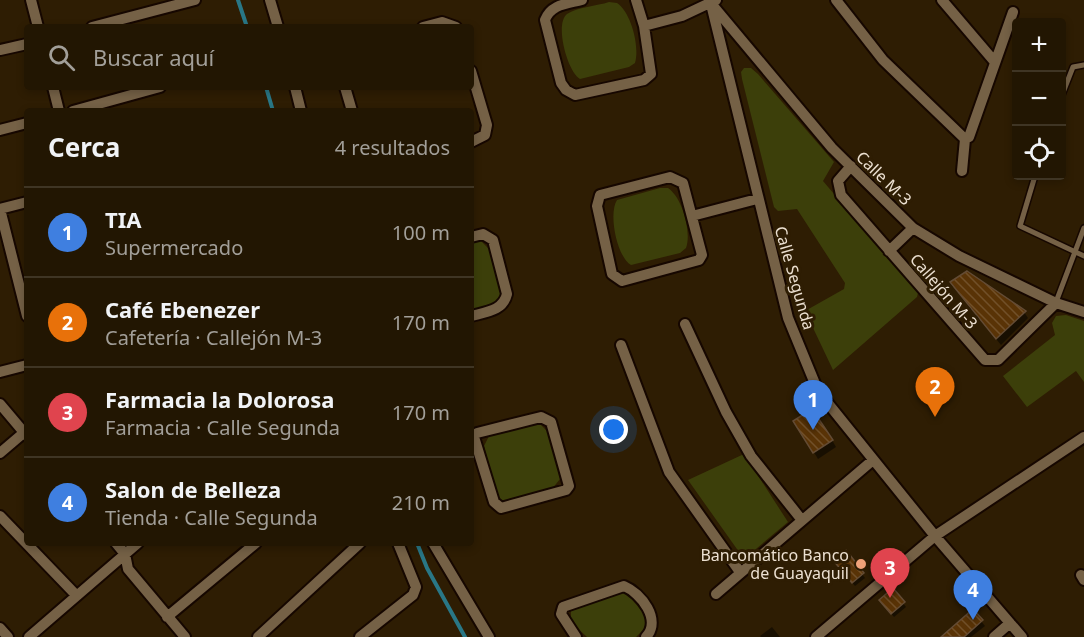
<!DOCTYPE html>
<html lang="es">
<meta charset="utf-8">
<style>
:root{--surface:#221602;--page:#2e2311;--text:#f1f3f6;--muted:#a29f99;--line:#3f3524;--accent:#7c3aed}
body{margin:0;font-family:"Noto Sans",sans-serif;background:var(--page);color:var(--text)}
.controls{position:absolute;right:18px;top:18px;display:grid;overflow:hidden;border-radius:6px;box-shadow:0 3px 9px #0003}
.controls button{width:54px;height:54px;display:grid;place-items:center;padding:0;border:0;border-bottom:2px solid var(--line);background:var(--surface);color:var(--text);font:30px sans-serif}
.you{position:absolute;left:614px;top:430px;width:21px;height:21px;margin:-15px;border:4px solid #fff;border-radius:50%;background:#1a73e8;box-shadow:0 0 0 9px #1a73e833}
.badge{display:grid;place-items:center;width:39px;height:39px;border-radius:50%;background:var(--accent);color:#fff;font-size:20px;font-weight:700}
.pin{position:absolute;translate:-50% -50px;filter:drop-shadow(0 2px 3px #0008)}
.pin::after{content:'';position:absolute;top:32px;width:21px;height:18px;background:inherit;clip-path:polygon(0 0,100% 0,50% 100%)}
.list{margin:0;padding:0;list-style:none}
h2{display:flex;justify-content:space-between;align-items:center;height:78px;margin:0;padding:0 24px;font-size:26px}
h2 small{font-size:20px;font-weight:400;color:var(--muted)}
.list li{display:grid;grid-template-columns:39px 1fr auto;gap:18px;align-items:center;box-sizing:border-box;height:90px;padding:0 24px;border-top:2px solid var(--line)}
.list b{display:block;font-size:22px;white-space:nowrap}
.list p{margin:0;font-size:20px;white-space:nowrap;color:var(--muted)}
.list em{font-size:20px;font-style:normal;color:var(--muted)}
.icon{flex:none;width:33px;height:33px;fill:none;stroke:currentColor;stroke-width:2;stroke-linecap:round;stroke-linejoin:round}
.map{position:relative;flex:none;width:1084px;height:637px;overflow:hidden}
.search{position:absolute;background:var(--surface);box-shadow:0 3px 9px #0003;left:24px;top:24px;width:450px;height:66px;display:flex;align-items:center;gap:15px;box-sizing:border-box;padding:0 21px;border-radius:6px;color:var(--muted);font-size:22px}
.panel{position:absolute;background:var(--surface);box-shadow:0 3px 9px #0003;left:24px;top:108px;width:450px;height:438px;border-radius:6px}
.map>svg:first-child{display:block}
.green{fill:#3c3f0a}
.shadow{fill:#0007}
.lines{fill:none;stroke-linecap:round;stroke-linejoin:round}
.stream{stroke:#297786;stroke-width:4}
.building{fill:url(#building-back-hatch);stroke:#634b34;stroke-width:1.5}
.service-casing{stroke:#160700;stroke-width:8}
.minor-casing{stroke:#160700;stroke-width:14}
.service{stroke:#756146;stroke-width:5}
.minor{stroke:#756146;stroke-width:10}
.poi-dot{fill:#f0a279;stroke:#2e1d03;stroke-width:2}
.labels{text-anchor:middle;stroke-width:6;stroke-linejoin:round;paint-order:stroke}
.street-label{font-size:16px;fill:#ece0d1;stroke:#2e1d03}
.poi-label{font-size:16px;fill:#ece0d1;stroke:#2e1d03;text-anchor:end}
</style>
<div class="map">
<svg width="1084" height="637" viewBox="0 0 1084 637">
<defs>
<pattern id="building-back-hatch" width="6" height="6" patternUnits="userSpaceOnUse" patternTransform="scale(1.5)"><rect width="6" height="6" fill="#593306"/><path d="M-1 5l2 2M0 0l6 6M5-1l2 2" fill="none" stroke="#715029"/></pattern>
</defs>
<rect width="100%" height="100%" fill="#2e1d03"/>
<path class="green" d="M609,2L617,3C631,12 640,47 635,63L629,67L580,79C568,73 554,24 567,14C577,7 597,6 609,2Z
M744,68H751L758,74L834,162L823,181L918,293L917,297L833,370L805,311L844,289L845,283L797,209L778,211L774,207L742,79L741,72Z
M660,188H668C682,197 692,232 686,248L680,253L631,265C617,257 608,214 617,200Z
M471,241H481L491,251L501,296L493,306L471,312Z
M1066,315L1084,321V382L1076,371L1027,407L1003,376L1055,335L1052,323L1056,316Z
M532,424H540L550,434L560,479L552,489L503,501L498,498L484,446L489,436Z
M744,454L788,522L744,559L688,480Z
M623,589L648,618L647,626L636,637H587L571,622V609Z"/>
<path class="shadow" d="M956,289L1024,312L1028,318L1001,345Z
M795,421L832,440L836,447L818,459Z
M837,564L862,574L865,578L855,586Z
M893,590L906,607L894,617L884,605Z
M973,611L985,626L971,637H943Z
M772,627L780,637H761L760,636Z"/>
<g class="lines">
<path class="stream" d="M238,0L247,27
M266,87L273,111
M417,543L427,568L465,637"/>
</g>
<path class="building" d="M967,271L1026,311L996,339L950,282Z
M812,409L833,440L813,453L793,421Z
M846,550L864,573L852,583L833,560Z
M893,588L905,602L891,614L879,600Z
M973,609L983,620L964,637H941Z"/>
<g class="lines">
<g class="service-casing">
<path id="service" d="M1062,95L1073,67L1084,65
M1035,176L1020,226L1084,256
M1056,302L1084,228"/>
</g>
<g class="minor-casing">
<path id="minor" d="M31,0L38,27
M270,0L278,27
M582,0C567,4 551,4 545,20L561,83L566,90L575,95L644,80L651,74L644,26L636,0
M710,0L788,318L818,391L935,536L1022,637
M836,0L883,60L965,139
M942,0L994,61
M714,7L832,148L913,228L959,256L1056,303L1084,312
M644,26L682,16L716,0
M92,27L195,0
M423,27L442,22L456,27
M0,50L27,44
M471,71L487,125L485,135L471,142
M53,87L59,111
M295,87L301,111
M345,87L352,111
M73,111L160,87
M0,130L27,123
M851,166L838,181L841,195L985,360H998L1056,303
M962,171L965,139L969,137L1013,12
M670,177L683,183L702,255L699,260L622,281L612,274L597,206L600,195Z
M0,209L27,316
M0,209L27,202
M692,216L757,199
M471,237L483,234L493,240L507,294C503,311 486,312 471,316
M889,251L913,228
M685,324L726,412L751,456L801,519
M621,345L669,472L740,572
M0,372L27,365
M0,404L27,436
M541,417L551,422L569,486L566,490L501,508L494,502L474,437L477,433Z
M0,453L27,430
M0,516L76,595
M116,543L125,554L128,569L185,637
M433,543L489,637
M1081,575L1084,580
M716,594L873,460
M167,617L256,543
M0,628L8,637
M29,637L138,543
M258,637L360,543
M360,637L413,595L416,587L398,543
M576,637L561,614L563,607L624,586C641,593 662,620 646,637
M816,637L935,536L1084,437
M994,637L1010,623"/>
</g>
<use href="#service" class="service"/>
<use href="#minor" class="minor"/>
</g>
<circle class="poi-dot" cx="861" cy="564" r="6"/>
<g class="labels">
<g class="street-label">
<text transform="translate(884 178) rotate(44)" y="6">Calle M-3</text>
<text transform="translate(795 278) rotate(74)" y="6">Calle Segunda</text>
<text transform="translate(944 291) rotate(49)" y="6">Callejón M-3</text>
</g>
<g class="poi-label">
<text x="849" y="561">Bancomático Banco<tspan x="849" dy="18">de Guayaquil</tspan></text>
</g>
</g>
</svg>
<div class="controls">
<button>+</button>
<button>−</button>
<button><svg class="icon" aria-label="locate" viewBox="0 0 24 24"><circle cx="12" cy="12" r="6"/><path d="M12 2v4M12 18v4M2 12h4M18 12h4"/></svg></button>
</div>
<div class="you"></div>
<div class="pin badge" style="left:813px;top:430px;background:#3f7fe0">1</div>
<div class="pin badge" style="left:935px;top:417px;background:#e8710a">2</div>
<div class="pin badge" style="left:890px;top:598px;background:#e0444e">3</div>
<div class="pin badge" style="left:973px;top:620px;background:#3f7fe0">4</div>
<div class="search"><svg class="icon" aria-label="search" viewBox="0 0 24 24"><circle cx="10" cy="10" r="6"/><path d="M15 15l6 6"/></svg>Buscar aquí</div>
<section class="panel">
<h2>Cerca<small>4 resultados</small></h2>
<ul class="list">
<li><span class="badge" style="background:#3f7fe0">1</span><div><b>TIA</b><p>Supermercado</p></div><em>100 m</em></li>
<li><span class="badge" style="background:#e8710a">2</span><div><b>Café Ebenezer</b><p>Cafetería · Callejón M-3</p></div><em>170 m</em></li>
<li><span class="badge" style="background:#e0444e">3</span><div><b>Farmacia la Dolorosa</b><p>Farmacia · Calle Segunda</p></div><em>170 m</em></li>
<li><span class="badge" style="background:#3f7fe0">4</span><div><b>Salon de Belleza</b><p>Tienda · Calle Segunda</p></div><em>210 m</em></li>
</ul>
</section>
</div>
